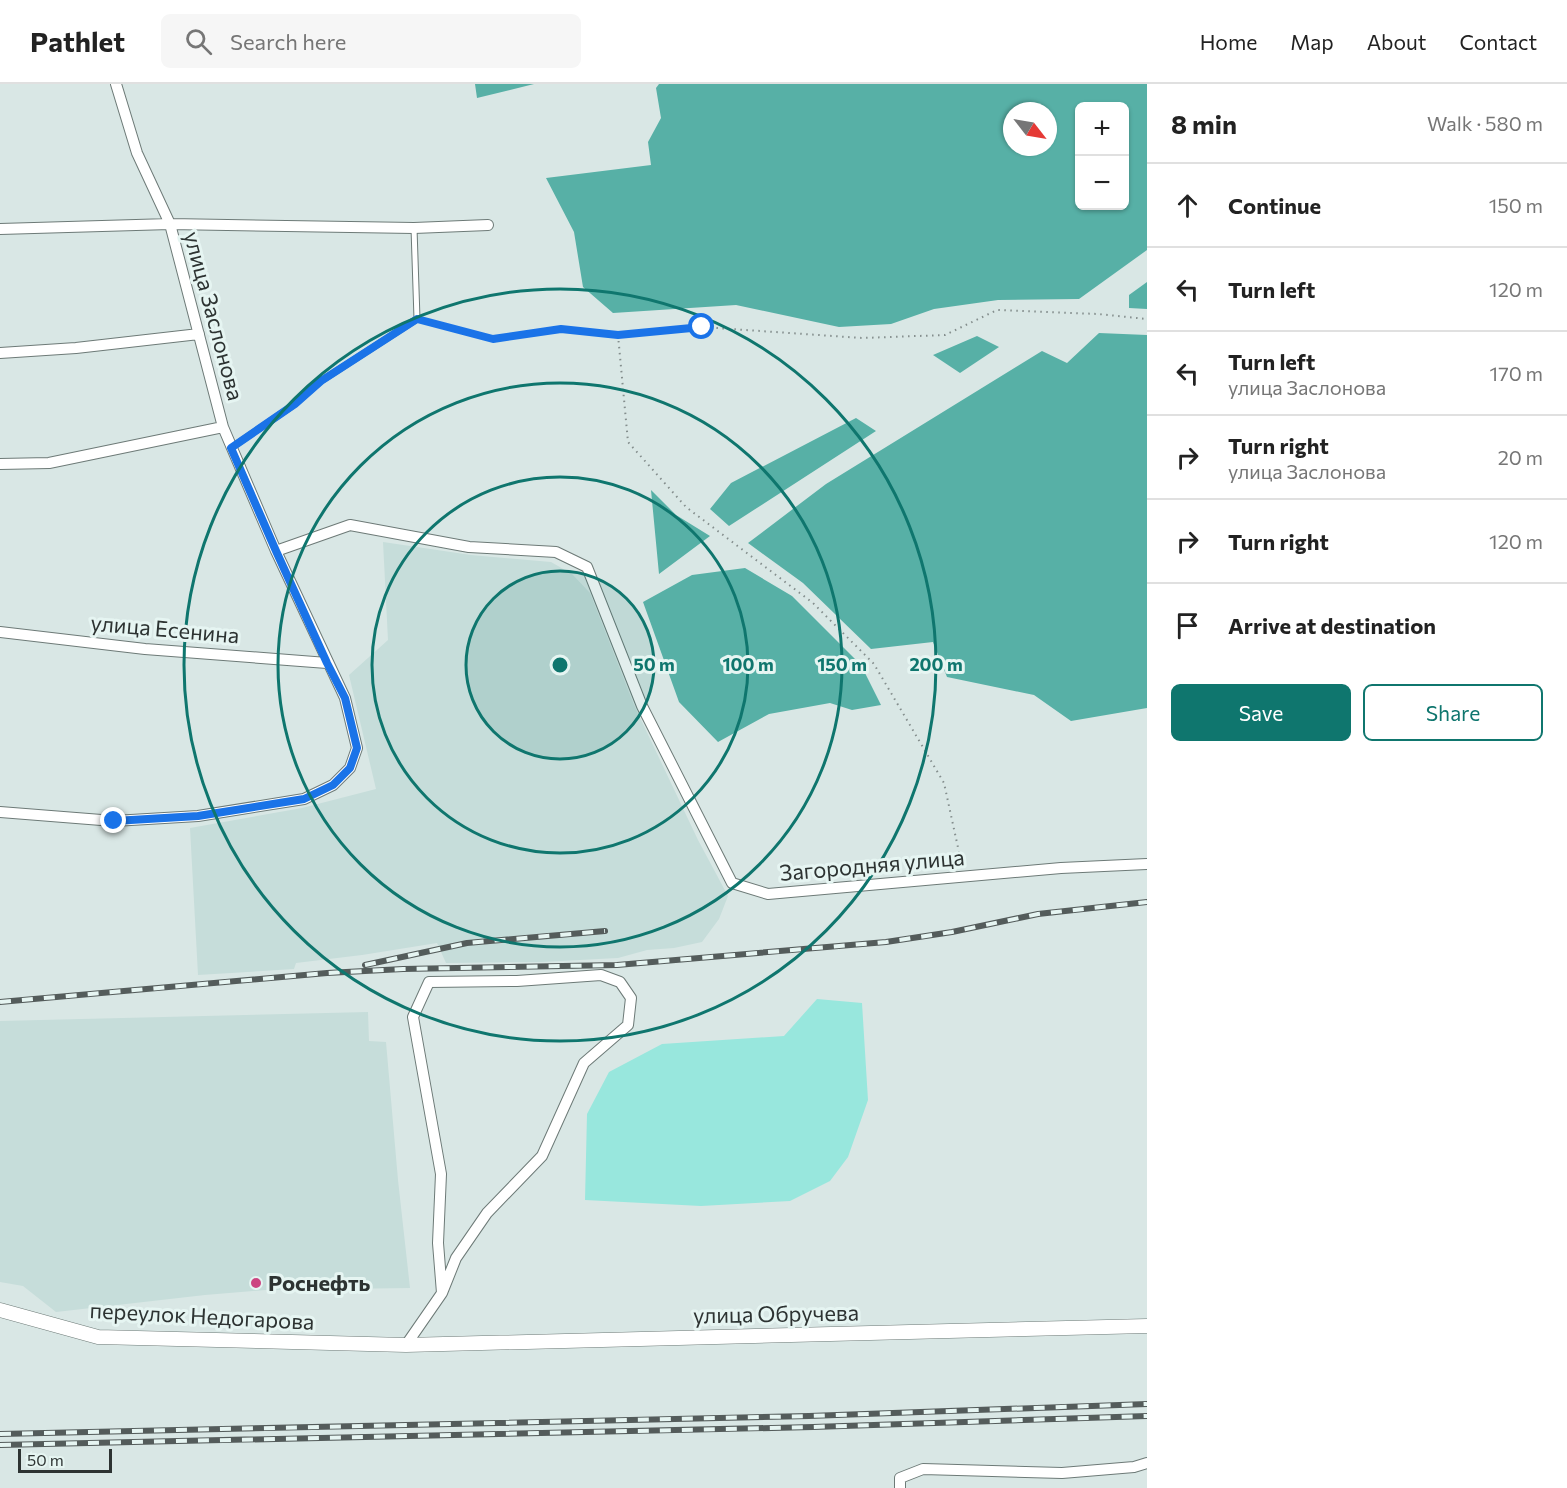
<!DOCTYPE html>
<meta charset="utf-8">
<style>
:root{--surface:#fff;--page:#f6f6f6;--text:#222;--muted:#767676;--line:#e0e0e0;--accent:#0f766e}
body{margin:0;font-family:Commissioner,sans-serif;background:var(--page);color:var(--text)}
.controls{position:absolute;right:18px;top:18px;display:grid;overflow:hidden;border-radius:9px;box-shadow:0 2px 4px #0004}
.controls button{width:54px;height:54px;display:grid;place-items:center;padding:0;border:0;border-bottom:2px solid var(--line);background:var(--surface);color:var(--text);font:30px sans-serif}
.compass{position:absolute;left:1003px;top:18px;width:54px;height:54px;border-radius:50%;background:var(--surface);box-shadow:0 2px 4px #0004;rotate:121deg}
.scale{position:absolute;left:18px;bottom:15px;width:94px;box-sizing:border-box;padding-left:6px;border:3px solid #2d3332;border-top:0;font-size:16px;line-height:21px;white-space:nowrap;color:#2d3332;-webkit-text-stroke:4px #e6f5f2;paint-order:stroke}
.stop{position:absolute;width:18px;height:18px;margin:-14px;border:4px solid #1a73e8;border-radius:50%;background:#fff}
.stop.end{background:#1a73e8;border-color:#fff;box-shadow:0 2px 6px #0008}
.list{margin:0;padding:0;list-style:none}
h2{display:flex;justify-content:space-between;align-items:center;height:78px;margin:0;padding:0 24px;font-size:26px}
h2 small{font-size:20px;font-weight:400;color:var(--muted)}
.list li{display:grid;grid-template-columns:39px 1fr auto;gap:18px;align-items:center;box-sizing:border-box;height:84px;padding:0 24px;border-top:2px solid var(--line)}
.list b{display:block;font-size:22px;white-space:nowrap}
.list p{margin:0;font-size:20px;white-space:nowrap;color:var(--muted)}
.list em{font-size:20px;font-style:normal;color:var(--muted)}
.actions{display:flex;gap:12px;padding:18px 24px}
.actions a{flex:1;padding:14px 0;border:2px solid var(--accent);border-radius:9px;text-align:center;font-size:21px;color:var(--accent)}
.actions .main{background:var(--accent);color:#fff}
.icon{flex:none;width:33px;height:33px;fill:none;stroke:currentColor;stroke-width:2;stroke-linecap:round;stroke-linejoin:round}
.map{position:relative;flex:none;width:1147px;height:1404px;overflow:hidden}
header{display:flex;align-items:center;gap:36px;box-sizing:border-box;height:84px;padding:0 30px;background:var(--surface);border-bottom:2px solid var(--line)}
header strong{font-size:28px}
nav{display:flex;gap:33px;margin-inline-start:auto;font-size:21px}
.search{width:420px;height:54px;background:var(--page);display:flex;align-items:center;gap:15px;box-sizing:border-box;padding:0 21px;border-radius:9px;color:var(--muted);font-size:22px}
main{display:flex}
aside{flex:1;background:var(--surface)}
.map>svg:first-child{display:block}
.built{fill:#c6ddda}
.green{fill:#98e7dd}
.forest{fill:#57b0a6;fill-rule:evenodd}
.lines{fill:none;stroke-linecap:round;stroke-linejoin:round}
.service-casing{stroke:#6d7a77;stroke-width:7}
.minor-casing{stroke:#6d7a77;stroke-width:12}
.tertiary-casing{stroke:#6d7a77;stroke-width:15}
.path{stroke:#848e8d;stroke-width:2;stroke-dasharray:1.5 4.5;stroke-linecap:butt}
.service{stroke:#fff;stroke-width:5}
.minor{stroke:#fff;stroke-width:10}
.tertiary{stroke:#fff;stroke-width:14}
.rail-casing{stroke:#545c5b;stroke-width:6}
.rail{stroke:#e6f5f2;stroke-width:4;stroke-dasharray:11;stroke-linecap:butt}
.route{stroke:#1a73e8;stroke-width:8}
.ring{fill:none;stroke:#0f766e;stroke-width:3}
.poi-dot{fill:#cc4480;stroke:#e6f5f2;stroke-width:2}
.labels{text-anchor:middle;stroke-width:6;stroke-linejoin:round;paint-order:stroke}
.street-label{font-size:22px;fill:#2d3332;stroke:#e6f5f2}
.poi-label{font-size:22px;font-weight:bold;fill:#2d3332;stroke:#e6f5f2;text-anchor:start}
.centre{fill:#0f766e;stroke:#e6f5f2;stroke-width:3}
.ring-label{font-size:18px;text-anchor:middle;font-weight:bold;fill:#0f766e;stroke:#e6f5f2;stroke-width:6;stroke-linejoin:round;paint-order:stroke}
</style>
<header>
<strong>Pathlet</strong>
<div class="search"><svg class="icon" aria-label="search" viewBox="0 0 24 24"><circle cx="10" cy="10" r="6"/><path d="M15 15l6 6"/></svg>Search here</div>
<nav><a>Home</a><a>Map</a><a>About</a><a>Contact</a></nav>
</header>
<main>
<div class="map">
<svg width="1147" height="1404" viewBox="0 0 1147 1404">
<rect width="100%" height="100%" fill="#d9e7e5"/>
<path class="built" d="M383,458L471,471L551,478L572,490L590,509L634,621L698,756L728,812L719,835L702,858L674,864L647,866L618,874L541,878L446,879L437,859L362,871L296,879L294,885L198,891L190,744L302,724L376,705L349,591L388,556Z
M368,928L369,957L386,958L398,1096L410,1204L266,1206L205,1211L56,1228L23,1202L0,1198V937Z"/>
<path class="green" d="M817,915L862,919L868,1016L848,1073L830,1097L790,1117L701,1122L585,1116L587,1030L609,988L662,960L784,952Z"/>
<path class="forest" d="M475,0H534L477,14Z
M659,0H1147V166L1079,215L998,216L934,225L891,240L839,243L736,221L613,229L583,203L574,148L546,94L651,81L648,58L661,34L656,4ZM1080,22H1124V122H1080ZM1012,27H1048V63H1012Z
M1147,198V225L1129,224V211Z
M1099,249L1147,251V624L1071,637L1034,611L947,593L933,558L871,565L803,499L748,459L826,400L1042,267L1067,279Z
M977,252L999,263L960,289L933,271Z
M856,334L876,347L729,442L710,425L731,399Z
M651,406L676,431L710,452L659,490Z
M745,484L792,512L861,581L881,621L852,626L830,619L769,630L718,658L679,618L643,518L692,491Z"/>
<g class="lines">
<g class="service-casing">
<path id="service" d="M231,364L295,320L321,297L417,235L414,144"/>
</g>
<g class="minor-casing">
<path id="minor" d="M0,145L170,140L414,144L488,141
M0,269L76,264L199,250
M0,380L49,379L223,343
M276,467L350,441L469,463L556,468L587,483L642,622L732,799L768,810L1061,784L1147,780
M0,548L145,565L327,579
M0,728L114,737L198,732L304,715L333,701L350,684L357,664L345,614L276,467L223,343L170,140L137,69L116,0
M406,1261L442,1209L456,1174L487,1129L542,1072L584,979L628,941L631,914L620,898L601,891L517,897L429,898L413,933L441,1090L438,1159L442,1209
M900,1404V1394L923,1385L1062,1389L1134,1383L1147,1379"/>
</g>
<g class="tertiary-casing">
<path id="tertiary" d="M0,1226L98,1253L406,1261L1147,1242"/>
</g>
<path class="path" d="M426,238L493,255L561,245L618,251L702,243L862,254L945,251L997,226L1098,230L1147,235
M618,251L628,358L686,423L813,519L874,580L944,699L962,782"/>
<use href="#service" class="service"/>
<use href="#minor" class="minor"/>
<use href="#tertiary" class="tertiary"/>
<g class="rail-casing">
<path id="rail" d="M365,881L467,859L605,847
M0,918L327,889L403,885L617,881L886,858L952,848L1038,830L1147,818
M0,1350L809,1332L1147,1320
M0,1361L813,1343L1147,1332"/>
</g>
<use href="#rail" class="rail"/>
</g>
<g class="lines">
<path class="route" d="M114,737L198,732L304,715L333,701L350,684L357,664L345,614L327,579L276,467L231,364L295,320L321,297L417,235L493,255L561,245L618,251L702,243"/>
</g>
<circle cx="560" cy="581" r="94" fill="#0f766e" fill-opacity=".12"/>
<g class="ring">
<circle cx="560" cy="581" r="94"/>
<circle cx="560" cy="581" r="188"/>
<circle cx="560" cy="581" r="282"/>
<circle cx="560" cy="581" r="376"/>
</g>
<circle class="poi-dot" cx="256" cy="1199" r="6"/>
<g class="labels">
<g class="street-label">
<text transform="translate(214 232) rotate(75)" y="8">улица Заслонова</text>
<text transform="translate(165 545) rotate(5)" y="8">улица Есенина</text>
<text transform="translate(872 781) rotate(-5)" y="8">Загородняя улица</text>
<text transform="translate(776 1230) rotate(-1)" y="8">улица Обручева</text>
<text transform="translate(202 1232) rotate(3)" y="8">переулок Недогарова</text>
</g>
<g class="poi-label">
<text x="268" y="1207">Роснефть</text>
</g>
</g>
<circle cx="560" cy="581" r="9" class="centre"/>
<g class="ring-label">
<text x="654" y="587">50 m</text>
<text x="748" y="587">100 m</text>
<text x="842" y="587">150 m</text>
<text x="936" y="587">200 m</text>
</g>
</svg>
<div class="controls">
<button>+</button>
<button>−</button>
</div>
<svg class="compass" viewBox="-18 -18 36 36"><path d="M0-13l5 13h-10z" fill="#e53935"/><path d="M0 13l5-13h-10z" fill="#767676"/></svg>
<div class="scale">50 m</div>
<div class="stop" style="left:702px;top:243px"></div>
<div class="stop end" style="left:114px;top:737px"></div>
</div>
<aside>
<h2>8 min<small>Walk · 580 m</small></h2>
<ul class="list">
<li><svg class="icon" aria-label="ahead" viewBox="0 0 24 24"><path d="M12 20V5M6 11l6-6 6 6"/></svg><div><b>Continue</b></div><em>150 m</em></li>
<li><svg class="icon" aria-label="left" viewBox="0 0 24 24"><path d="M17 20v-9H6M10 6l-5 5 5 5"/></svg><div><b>Turn left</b></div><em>120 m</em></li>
<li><svg class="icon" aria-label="left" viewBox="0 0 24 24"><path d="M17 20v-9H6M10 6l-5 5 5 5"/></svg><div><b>Turn left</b><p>улица Заслонова</p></div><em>170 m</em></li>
<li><svg class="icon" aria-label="right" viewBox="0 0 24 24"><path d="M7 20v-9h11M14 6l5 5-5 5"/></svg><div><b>Turn right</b><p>улица Заслонова</p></div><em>20 m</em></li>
<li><svg class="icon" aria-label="right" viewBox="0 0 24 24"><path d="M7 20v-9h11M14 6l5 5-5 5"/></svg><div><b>Turn right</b></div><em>120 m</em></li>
<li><svg class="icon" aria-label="arrive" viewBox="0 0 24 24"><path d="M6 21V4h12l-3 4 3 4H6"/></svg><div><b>Arrive at destination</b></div></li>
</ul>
<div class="actions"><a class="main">Save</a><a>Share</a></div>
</aside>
</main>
